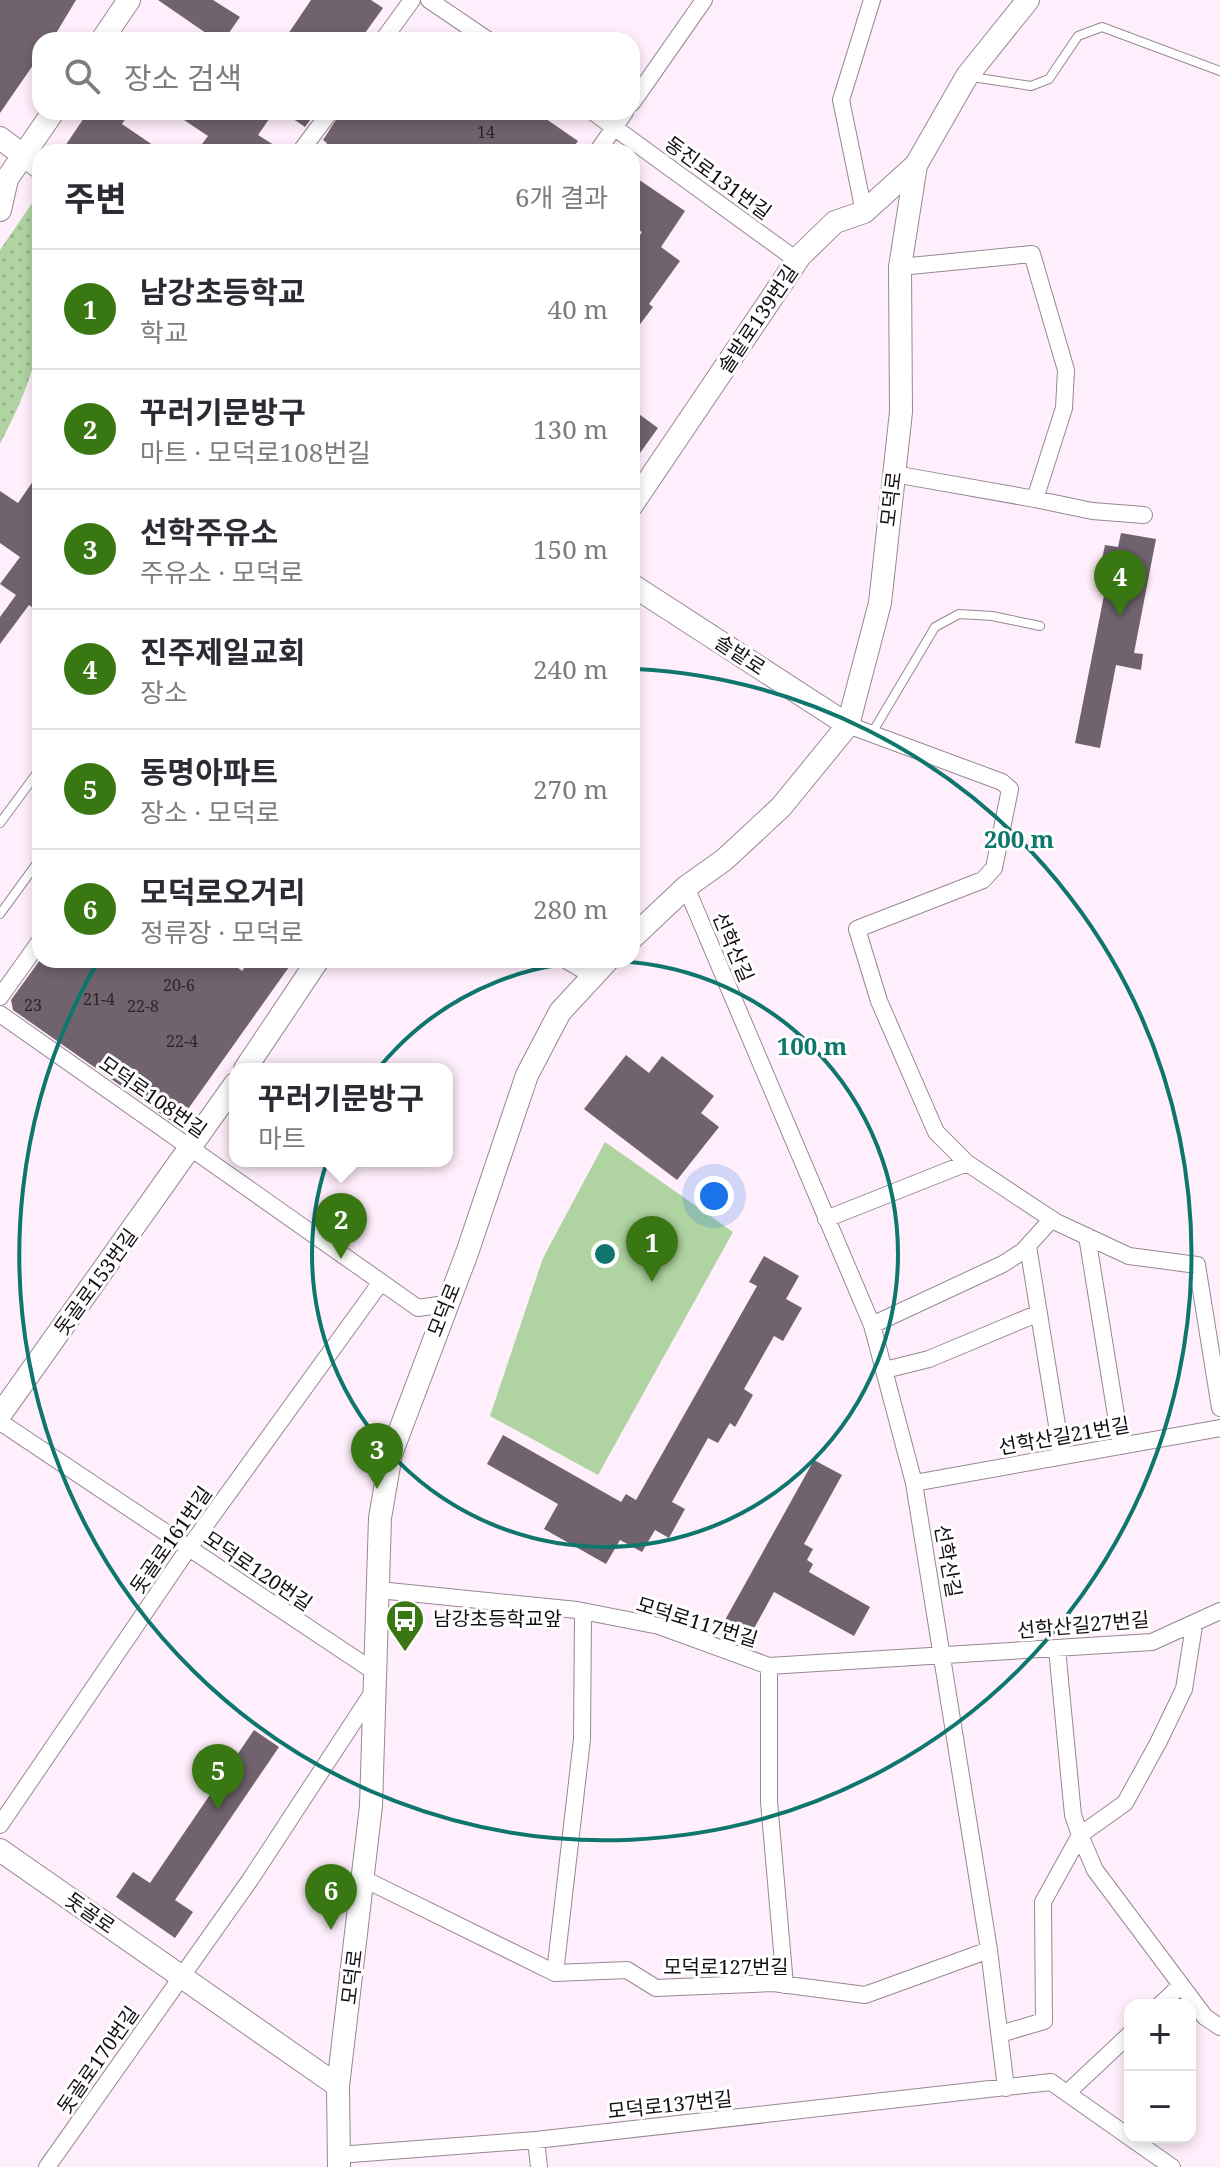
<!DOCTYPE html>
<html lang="ko">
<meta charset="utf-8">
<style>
:root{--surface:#fff;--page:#f2f2f3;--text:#2b2b33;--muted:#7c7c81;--line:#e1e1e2;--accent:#387712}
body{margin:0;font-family:"Noto Serif","Noto Sans KR",serif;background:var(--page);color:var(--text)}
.controls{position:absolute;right:24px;bottom:24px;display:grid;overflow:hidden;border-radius:16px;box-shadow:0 4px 12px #0003}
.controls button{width:72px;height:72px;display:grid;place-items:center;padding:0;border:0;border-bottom:2px solid var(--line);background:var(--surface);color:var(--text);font:40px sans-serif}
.you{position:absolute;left:714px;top:1196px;width:28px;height:28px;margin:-20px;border:6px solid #fff;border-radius:50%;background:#1a73e8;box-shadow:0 0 0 12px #1a73e833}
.badge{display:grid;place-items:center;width:52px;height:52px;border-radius:50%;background:var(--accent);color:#fff;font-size:26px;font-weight:700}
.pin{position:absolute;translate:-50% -66px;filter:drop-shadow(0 2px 4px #0008)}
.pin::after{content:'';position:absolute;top:42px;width:28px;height:24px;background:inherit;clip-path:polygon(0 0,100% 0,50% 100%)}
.popup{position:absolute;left:229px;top:1063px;width:224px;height:104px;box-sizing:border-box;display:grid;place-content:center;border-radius:16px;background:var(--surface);filter:drop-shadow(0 2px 6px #0005);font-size:26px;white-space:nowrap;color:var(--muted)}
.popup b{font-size:30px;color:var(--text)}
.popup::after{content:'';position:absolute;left:50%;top:100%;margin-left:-16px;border:16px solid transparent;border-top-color:var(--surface)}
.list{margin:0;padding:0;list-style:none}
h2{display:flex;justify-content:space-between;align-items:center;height:104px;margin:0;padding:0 32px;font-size:34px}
h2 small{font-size:26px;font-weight:400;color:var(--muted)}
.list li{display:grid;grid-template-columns:52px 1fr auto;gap:24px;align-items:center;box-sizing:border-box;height:120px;padding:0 32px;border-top:2px solid var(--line)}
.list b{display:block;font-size:30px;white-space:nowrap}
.list p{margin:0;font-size:26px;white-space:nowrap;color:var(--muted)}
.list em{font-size:26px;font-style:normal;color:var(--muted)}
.icon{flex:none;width:44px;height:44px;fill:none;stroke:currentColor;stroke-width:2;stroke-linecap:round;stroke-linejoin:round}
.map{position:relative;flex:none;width:1220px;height:2167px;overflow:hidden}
.search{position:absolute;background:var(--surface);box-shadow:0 4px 12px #0003;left:32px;top:32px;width:608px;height:88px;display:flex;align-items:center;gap:20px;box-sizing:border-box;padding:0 28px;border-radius:24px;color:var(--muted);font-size:30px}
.panel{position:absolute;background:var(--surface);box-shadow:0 4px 12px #0003;left:32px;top:144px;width:608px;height:824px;border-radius:24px}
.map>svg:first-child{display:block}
.park{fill:url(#park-dots)}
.garden{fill:#afd3a1}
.building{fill:#70636e}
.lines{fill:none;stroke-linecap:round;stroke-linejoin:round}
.lane-casing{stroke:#968894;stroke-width:10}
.street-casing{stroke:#968894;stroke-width:18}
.secondary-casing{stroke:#968894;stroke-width:24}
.lane{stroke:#fff;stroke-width:8}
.street{stroke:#fff;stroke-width:16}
.secondary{stroke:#fff;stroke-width:22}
.ring{fill:none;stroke:#0f766e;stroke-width:4}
.labels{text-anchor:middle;stroke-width:6;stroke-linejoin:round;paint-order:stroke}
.number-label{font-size:16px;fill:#2b242a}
.street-label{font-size:20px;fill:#140f14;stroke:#fff}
.poi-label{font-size:20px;fill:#140f14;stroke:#fff;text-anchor:start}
.centre{fill:#0f766e;stroke:#fff;stroke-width:4}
.ring-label{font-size:24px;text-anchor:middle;font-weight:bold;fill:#0f766e;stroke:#fff;stroke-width:6;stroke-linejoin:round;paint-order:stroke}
</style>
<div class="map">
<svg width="1220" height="2167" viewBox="0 0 1220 2167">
<defs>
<pattern id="park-dots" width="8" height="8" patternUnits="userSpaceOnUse" patternTransform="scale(2)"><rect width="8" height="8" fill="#afd3a1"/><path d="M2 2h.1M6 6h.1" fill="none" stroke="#96b48a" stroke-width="1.8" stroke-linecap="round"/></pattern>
</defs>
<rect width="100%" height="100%" fill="#ffeffc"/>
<path class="park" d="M35,199L40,203V288L32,291C52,341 23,399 0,444V250Z"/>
<path class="garden" d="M605,1142L733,1232L598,1475L490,1416L543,1258Z"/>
<path class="building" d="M0,0H76L52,40H40V55L0,113Z
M158,0H213L240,17L224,40H216Z
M311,0H371L383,8L360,40H284Z
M88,112H130L122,124L163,152H61Z
M172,112H274L258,135L285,152H196L208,136Z
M283,112H316L305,127Z
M341,112H536L578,141L570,152H321L327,143L323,140Z
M632,175L685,211L661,247L680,261L649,304L653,307L632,335V246L642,232L632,226Z
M632,409L658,428L632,464Z
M40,471V613L29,605L0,644V617L16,595L0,584L20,557L0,543V491L18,503Z
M1121,533L1156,539L1134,653L1143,654L1141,670L1116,665L1100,748L1075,743L1107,580L1098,578L1105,545L1118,547Z
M40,960H228L242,971L250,960H294L181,1119L171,1121L13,1010L11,1000Z
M626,1055L649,1073L662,1056L714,1096L701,1113L719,1127L677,1180L584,1109Z
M764,1256L799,1276L786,1299L802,1308L783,1341L774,1336L744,1389L753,1395L735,1427L730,1423L718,1443L708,1438L672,1502L685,1509L669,1538L655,1530L642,1552L620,1540L606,1564L544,1529L558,1504L487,1464L503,1435L621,1502L626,1494L636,1500L757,1286L749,1282Z
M814,1460L842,1475L804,1544L813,1549L807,1560L813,1564L809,1572L870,1607L854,1636L774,1592L751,1634L725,1620Z
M254,1730L279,1747L175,1900L193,1912L175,1938L116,1897L133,1872L150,1883Z"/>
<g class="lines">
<g class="lane-casing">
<path id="lane" d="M972,77L1031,86L1049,79L1078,36L1102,27L1220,71
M872,733L935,627L959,614L992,616L1040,626
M0,823L40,769
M0,914L40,859"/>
</g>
<g class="street-casing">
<path id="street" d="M429,0L488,40
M383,40L412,0
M632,103L704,0
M593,112L798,261
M300,152L330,112
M597,152L625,112
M864,212L841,100L872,0
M900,267L1032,254L1066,370L1064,408L1035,499L1092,511L1144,515
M894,474L1035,499
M848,725L1002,782L1010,789L994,868L983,880L857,929L879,1001L936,1132L967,1163
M686,887L872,1325L914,1483L989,1950L1006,2088
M566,960L591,975
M0,997L40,941
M0,1014L418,1308L445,1304
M826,1219L967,1163L1056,1222L1129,1256L1197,1265L1220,1408
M1087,1236L1121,1446
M1028,1246L1062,1456
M872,1325L1003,1264L1023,1251L1052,1219
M885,1370L929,1359L1039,1313
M0,1422L375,1672
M914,1483L1220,1428
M379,1590L577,1610L659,1626L769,1666L1152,1642L1220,1611
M1057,1649L1073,1815L1080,1835L1095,1870L1205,2017L1220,2027
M769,1666V1802L785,1985
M0,1825L188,1549L381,1282
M364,1879L555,1973L627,1970L656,1988L773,1983L865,1995L989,1950
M555,1973L582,1739L583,1612
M1160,2005L1181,1985
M1000,2034L1044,2021L1043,1902L1080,1835L1125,1803L1158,1743L1184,1689L1194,1626
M1067,2093L1130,2034
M536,2140L539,2167
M338,2155L536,2140L1051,2082L1172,2167
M47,2167L250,1880L373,1692"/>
</g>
<g class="secondary-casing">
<path id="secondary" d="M102,40L129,0
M0,138L40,168
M0,183L7,179L53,112
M0,210L7,179
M632,505L800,256L835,222L864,212L916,165
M632,585L848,725
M632,938L686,887L724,860L781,807L848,725L880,603L901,412L900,267L916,165L967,76L1028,0
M245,1069L318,960
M0,1415L235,1084
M0,1850L338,2086
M339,2167L338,2086L371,1806L380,1518L391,1454L467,1253L527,1075L560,1012L608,960"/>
</g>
<use href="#lane" class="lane"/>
<use href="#street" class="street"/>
<use href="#secondary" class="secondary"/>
</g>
<g class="ring">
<circle cx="605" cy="1254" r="293"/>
<path d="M636 669A586 586 0 1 1 98 961"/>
</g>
<defs>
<g id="bus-pin" transform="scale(2)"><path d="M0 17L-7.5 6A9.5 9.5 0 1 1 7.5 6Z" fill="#387712" stroke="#fff"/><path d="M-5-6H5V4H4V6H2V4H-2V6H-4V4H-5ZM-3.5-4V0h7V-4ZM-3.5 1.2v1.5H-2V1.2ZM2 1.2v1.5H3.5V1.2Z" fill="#fff"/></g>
</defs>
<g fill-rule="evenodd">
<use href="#bus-pin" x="405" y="1619"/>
</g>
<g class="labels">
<g class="number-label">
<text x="486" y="138">14</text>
<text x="179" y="991">20-6</text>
<text x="99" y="1005">21-4</text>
<text x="33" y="1011">23</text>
<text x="143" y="1012">22-8</text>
<text x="182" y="1047">22-4</text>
</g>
<g class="street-label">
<text transform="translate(718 178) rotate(36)" y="7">동진로131번길</text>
<text transform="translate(758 319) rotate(-56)" y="7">솔밭로139번길</text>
<text transform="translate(891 499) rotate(-83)" y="7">모덕로</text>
<text transform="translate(740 655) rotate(33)" y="7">솔밭로</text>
<text transform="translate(733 947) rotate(67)" y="7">선학산길</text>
<text transform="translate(153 1097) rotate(35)" y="7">모덕로108번길</text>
<text transform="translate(96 1282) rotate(-54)" y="7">돗골로153번길</text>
<text transform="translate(444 1310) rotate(-68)" y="7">모덕로</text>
<text transform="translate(1064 1436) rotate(-10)" y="7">선학산길21번길</text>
<text transform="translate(171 1540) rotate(-55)" y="7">돗골로161번길</text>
<text transform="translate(948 1561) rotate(80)" y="7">선학산길</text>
<text transform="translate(258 1571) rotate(34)" y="7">모덕로120번길</text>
<text transform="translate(697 1622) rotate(17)" y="7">모덕로117번길</text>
<text transform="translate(1083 1625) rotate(-5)" y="7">선학산길27번길</text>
<text transform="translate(90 1913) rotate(35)" y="7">돗골로</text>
<text x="726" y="1974">모덕로127번길</text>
<text transform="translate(352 1977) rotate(-83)" y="7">모덕로</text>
<text transform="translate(98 2060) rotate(-55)" y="7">돗골로170번길</text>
<text transform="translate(670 2105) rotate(-6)" y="7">모덕로137번길</text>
</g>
<g class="poi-label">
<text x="433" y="1626">남강초등학교앞</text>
</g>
</g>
<circle cx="605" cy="1254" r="12" class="centre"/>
<g class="ring-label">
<text x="1019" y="848">200 m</text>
<text x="812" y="1055">100 m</text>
</g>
</svg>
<div class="controls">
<button>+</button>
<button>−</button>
</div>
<div class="you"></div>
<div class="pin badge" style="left:652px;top:1282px">1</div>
<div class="pin badge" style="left:341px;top:1259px">2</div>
<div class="popup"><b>꾸러기문방구</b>마트</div>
<div class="pin badge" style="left:377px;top:1489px">3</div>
<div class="pin badge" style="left:1120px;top:616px">4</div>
<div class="pin badge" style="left:218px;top:1810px">5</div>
<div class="pin badge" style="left:331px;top:1930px">6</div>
<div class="search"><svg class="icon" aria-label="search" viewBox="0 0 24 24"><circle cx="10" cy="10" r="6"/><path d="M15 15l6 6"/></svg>장소 검색</div>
<section class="panel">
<h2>주변<small>6개 결과</small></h2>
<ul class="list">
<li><span class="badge">1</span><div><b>남강초등학교</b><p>학교</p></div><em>40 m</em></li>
<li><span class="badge">2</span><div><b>꾸러기문방구</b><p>마트 · 모덕로108번길</p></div><em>130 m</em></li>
<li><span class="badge">3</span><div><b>선학주유소</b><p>주유소 · 모덕로</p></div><em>150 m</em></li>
<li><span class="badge">4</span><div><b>진주제일교회</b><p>장소</p></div><em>240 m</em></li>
<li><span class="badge">5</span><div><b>동명아파트</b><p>장소 · 모덕로</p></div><em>270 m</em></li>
<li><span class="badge">6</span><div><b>모덕로오거리</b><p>정류장 · 모덕로</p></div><em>280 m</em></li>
</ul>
</section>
</div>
